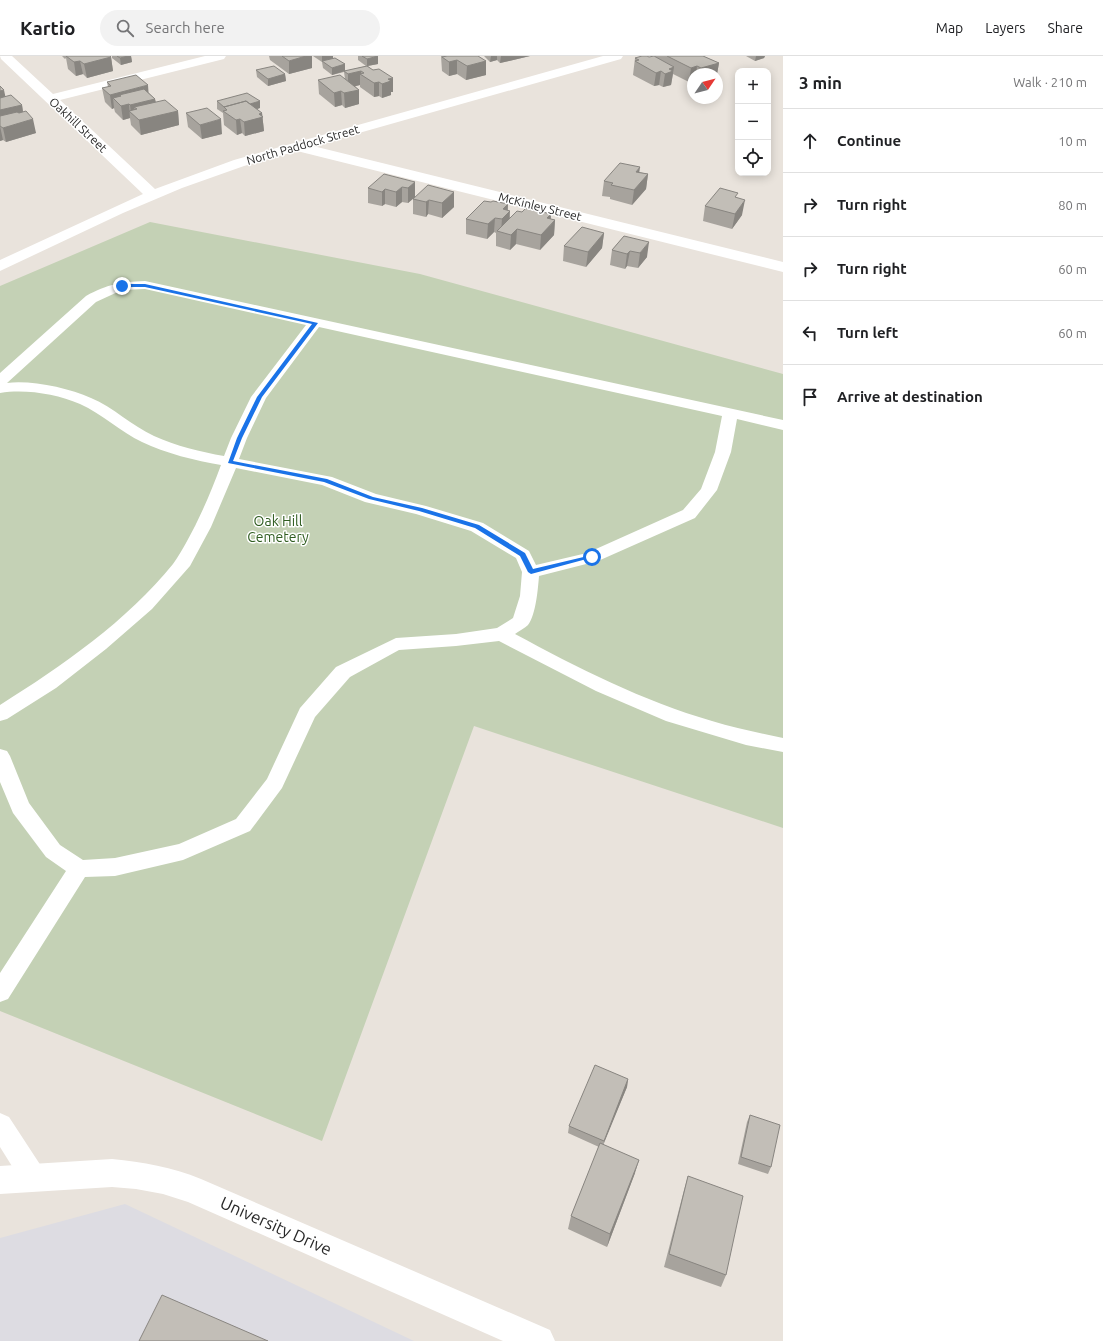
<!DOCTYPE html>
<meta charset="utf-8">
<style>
:root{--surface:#fff;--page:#f2f2f2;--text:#202124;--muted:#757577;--line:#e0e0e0}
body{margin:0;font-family:Ubuntu,sans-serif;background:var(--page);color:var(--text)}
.controls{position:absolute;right:12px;top:12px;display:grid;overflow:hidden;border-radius:8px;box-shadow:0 2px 10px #0003}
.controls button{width:36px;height:36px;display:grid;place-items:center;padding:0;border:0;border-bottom:1px solid var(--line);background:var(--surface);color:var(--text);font:20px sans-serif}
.compass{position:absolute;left:687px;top:12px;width:36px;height:36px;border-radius:50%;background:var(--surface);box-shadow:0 2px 10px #0003;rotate:55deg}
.stop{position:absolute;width:12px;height:12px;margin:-9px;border:3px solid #1a73e8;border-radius:50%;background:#fff}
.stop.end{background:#1a73e8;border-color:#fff;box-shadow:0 1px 4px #0008}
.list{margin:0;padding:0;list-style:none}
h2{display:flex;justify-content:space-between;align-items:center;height:52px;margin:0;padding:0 16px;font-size:17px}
h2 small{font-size:13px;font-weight:400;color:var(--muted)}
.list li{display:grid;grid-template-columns:26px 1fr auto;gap:12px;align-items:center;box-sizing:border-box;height:64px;padding:0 16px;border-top:1px solid var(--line)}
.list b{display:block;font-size:15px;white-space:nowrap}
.list em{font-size:13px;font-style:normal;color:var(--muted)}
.icon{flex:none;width:22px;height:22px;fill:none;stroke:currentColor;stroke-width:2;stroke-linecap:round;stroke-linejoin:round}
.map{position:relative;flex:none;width:783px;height:1285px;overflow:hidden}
header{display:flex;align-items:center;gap:24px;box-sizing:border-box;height:56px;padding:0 20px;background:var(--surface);border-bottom:1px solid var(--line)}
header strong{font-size:19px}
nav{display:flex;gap:22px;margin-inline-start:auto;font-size:14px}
.search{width:280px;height:36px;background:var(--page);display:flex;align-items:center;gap:10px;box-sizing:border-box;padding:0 14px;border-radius:22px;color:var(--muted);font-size:15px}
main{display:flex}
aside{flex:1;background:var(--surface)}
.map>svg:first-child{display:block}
.industrial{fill:#dddce2}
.cemetery{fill:#c4d1b5}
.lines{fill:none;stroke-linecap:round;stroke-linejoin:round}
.service{fill:#fff;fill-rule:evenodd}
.minor{fill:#fff;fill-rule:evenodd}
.secondary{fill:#fff;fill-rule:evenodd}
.wall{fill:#a7a39d}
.shaded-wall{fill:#888580}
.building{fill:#c2beb7;stroke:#888580}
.route{fill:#1a73e8}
.labels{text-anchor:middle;stroke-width:3;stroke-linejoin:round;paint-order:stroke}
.far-street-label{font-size:12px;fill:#292929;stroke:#fff}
.park-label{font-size:14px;fill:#305d21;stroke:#fff}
.near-street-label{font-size:17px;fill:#292929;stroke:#fff}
</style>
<header>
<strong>Kartio</strong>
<div class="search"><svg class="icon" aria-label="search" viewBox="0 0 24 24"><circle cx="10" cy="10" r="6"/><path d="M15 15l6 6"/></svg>Search here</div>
<nav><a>Map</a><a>Layers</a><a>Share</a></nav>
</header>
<main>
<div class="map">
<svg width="783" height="1285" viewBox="0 0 783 1285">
<rect width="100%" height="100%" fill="#e9e3dc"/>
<path class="industrial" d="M125,1148L414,1285H0V1182Z"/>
<path class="cemetery" d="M150,166L420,218L783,318V772L474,670L322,1085L0,955V230Z"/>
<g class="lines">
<path class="service" d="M145,225L783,364V374L737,363L731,396L717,434L695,462L598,505L539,520C538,532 536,559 528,569C525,572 519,575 515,578C578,612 643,645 712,665C735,672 759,677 783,682V696L746,689L666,665L596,635L499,585L456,590L399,594L350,621L315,661L282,732L250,775L183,804L115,820L85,821L8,943L0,946V917L66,815L46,801L13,757L0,726V693L7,695L10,700L29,747L60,789L83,804L115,802L179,788L236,763L267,723L300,652L336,611L396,582L456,578L497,572L513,562L520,540L522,516L516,502L471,475L416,458L365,446L322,429L236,412L211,471L190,510L152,553L106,593L56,632L7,663L0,665V649C62,610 127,565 173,508C178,501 182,494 186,487C200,462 211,436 221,409C196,405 165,397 142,386C121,376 102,358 80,348C56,338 26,333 0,337V317L86,240C108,228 120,226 145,225ZM145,233L306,269L251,341L231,382L224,400C201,396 176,390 154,380C132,370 113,351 91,342C68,332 32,324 7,327L96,246L122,234ZM319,271L722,360L715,396L701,433L683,454L587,497L536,509L529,495L483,467L426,450L376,438L332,421L239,403L247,382L266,342Z
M0,1057L9,1061L43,1113L47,1122L43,1131L34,1134L25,1131L0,1091Z"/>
<path class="minor" d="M0,0H12L53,38L205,0H226L224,3L60,44L155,133L234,104L603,0H623L621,3L313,90L783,206V216L297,95L244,110L182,132L123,157L0,215V204L143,138L1,3Z"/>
<path class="secondary" d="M112,1103C143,1106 172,1111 201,1123L550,1274L555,1285H503L188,1146L163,1138L136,1133L112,1131L0,1138V1110Z"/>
</g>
<path class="wall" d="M62,0H110L111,1L113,15L87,22L83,18L76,20L68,13L66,2L65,3Z
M112,0H131L132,6L121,9L112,2Z
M269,0H312V12L289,18L270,4Z
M313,0H333V2L345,8V15L366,10L358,4V0H378V8L368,10L393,36H391V39L382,42L379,40L374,41L360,31V29L355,30L359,34V48L345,52L342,49L335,51L319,38L318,24L345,23L344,16L332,19L323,12L322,6Z
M441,0H478L486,5V19L466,24L457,18L449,20L442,15Z
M484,0H530L500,7L497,4L490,6Z
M655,0H703L719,7L717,18H693L689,26L673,18L671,29L663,31L659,29L654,30L633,19L635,2L655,1Z
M746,0H765L764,2L755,5Z
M256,14L285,18L286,25L268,30L257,21Z
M107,26L149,37L155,43L156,46L178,55L179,69L141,79L131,69L130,62L123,64L115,56L114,52L112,53L105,46L102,32L108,31Z
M0,30L5,41L22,49L23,56L36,77L6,86L3,84L0,85Z
M217,45L260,52L257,53L262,57L264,75L245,80L242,77L237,79L224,69L223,57L217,53Z
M186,57L222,78L202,83L188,71Z
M639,116L648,118L646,133L632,149L610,143V141L602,140L604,125Z
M415,126V141L408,147L402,146L396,151L385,148L382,150L368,147V132Z
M454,136V151L442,162L428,158L426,161L413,158V143Z
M737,142L742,159L732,173L703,165L705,150Z
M491,146L508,148V154L510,162L522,156L551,158V163L555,164L554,179L540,194L516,188L510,194L496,190V177L494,176L487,183L466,178V163Z
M604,177L602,192L586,211L563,205L564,190Z
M624,180L647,201L638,212L627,210L625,213L610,209L612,194Z
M628,1023L627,1031L603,1088L635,1117L607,1191L568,1173L571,1160L599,1091L568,1077L569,1070Z
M750,1059L771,1111L768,1118L738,1108L747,1066Z
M688,1120L726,1219L721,1231L664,1211L684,1134Z"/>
<path class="shaded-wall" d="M128,0H131L132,6L121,9L120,2Z
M306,0H312V12L289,18V5Z
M322,0H333V3L322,5V6Z
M378,0V8L367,10V3Z
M491,0H497V4L490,6Z
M501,0H530L500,7Z
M756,0H765L764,2L755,5Z
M111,1L113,15L87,22L84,8Z
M457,4V18L449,20V6Z
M80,5L83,18L76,20L74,6Z
M486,5V19L466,24L467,10Z
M719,7L717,18H701V12Z
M345,8V15L332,19V12Z
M697,10L696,18H693V25L689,26L691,12Z
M674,11L671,29L663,31L665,18L669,13Z
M361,15V18H360V29L348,32V18Z
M661,15L659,29L654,30L656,17Z
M285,18L286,25L268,30V23Z
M393,22V36H391V39L382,42V28L388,23Z
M379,26V40L374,41V27Z
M148,29L149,43L129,48L130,62L123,64L121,50V40L119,39L120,49L113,42L114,52L112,53L110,39Z
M4,34L7,48L0,52V35Z
M359,34V48L345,52L344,37Z
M341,35L342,49L335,51L334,37Z
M155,43L157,57L137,53L134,51L136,61L131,57L130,49Z
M260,45V52L239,59L238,51Z
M22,49L24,63L0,69V54Z
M178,55L179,69L141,79L139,64Z
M262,57L264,75L245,80L244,66L259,58Z
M33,63L36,77L6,86L3,72Z
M221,63L222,78L202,83L200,69Z
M240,63L242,77L237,79L236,64Z
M0,70L3,84L0,85Z
M640,111L638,126L636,116Z
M648,118L646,133L632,149L634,134Z
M415,126V141L408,147V132Z
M402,131V146L396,151V136Z
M385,133V148L382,150V136Z
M454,136V151L442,162V147Z
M429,144L428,158L426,161V146Z
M745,144L742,159L732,173L735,158Z
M508,148L507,158L510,155L509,170L501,176L502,163L503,153Z
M551,158L550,170L555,164L554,179L540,194L541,179L547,162Z
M495,162L494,176L487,183L488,168Z
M517,173L516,188L510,194L511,179Z
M604,177L602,192L586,211L588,196Z
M649,186L647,201L638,212L640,197Z
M630,195L627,210L625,213L627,198Z
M628,1023L627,1031L602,1092L604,1085Z
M639,1104L635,1117L607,1191L610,1178Z"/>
<path class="building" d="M66,0H110L111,1L84,8L80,5L74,6Z
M117,0H128L120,2Z
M282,0H306L289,5Z
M362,0H378L367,3Z
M447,0H478L486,5L467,10L457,4L449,6L442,1Z
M642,0H647L649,1L654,0L674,11L669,13L673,15L665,18L661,15L656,17L635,5L639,4L635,2Z
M667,0H703L719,7L701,12L697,10L691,12Z
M335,2L345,8L332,12L322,5Z
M274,10L285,18L268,23L256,14Z
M367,10L373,14L379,13L393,22L388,23L391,25L382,28L379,26L374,27L360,18L364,17L361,15L348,18L344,15Z
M136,19L148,29L110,39L102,32L111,30L107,26Z
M340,19L359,34L344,37L341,35L334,37L318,24Z
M0,30L4,34L0,35Z
M144,33L155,43L130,49L129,48L121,50L113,42L121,40L119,39Z
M247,37L260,45L250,48L246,45L224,51L217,45Z
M11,39L22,49L0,54V42Z
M165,44L178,55L139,64L129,55L137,53L134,51Z
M246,45L262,57L259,58L263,61L244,66L240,63L236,64L223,55L227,54L224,51Z
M207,52L221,63L200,69L186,57Z
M26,55L33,63L3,72L0,70V60L17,56L19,57Z
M620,107L640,111L636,116L648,118L634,134L611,129L613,127L604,125Z
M384,118L415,126L408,132L402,131L396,136L385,133L382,136L368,132Z
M428,129L454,136L442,147L429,144L426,146L413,143Z
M720,132L738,137L735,141L745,144L735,158L705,150Z
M484,145L491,146L493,145L508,148L503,153L510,155L502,163L495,162L488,168L466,163Z
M526,152L551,158L547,162L555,164L541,179L517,173L511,179L497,175L517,155L522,156Z
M582,171L604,177L588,196L564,190Z
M624,180L649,186L640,197L630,195L627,198L612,194Z
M595,1009L628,1023L604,1085L569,1070Z
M750,1059L780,1069L771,1111L741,1101Z
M600,1087L639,1104L610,1178L571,1160Z
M688,1120L743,1140L726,1219L669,1198Z
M162,1239L268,1285H139Z"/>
<path class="route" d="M122,228H145L318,267L262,341L242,382L233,405L327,423L373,441L422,452L479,469L525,497L533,513L592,499L594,501L531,518L528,516L520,500L475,472L419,455L369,443L324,426L228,407L237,382L257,341L312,268L145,231H120Z"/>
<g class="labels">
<g class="far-street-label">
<text transform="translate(78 69) rotate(43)" y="4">Oakhill Street</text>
<text transform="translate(303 89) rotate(-16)" y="4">North Paddock Street</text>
<text transform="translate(540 151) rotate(14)" y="4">McKinley Street</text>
</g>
<g class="park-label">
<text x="278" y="470">Oak Hill<tspan x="278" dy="16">Cemetery</tspan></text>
</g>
<g class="near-street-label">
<text transform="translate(276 1170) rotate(24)" y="6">University Drive</text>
</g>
</g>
</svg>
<div class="controls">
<button>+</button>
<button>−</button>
<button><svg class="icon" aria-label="locate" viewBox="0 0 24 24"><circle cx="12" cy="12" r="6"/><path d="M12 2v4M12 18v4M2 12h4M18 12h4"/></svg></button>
</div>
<svg class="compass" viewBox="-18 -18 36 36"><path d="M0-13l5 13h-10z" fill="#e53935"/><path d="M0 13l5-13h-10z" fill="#757577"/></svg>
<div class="stop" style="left:592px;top:501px"></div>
<div class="stop end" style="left:122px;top:230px"></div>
</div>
<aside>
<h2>3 min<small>Walk · 210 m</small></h2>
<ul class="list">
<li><svg class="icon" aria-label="ahead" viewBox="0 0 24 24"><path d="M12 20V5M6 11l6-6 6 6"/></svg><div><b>Continue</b></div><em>10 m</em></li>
<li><svg class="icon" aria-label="right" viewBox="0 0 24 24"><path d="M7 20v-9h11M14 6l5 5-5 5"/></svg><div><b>Turn right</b></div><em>80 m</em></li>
<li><svg class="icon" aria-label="right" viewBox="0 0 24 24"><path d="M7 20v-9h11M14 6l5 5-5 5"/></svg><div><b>Turn right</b></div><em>60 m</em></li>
<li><svg class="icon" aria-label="left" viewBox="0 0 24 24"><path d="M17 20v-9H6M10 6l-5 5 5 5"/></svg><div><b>Turn left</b></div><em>60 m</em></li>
<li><svg class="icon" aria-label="arrive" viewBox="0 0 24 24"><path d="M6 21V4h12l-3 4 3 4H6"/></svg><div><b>Arrive at destination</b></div></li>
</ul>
</aside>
</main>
